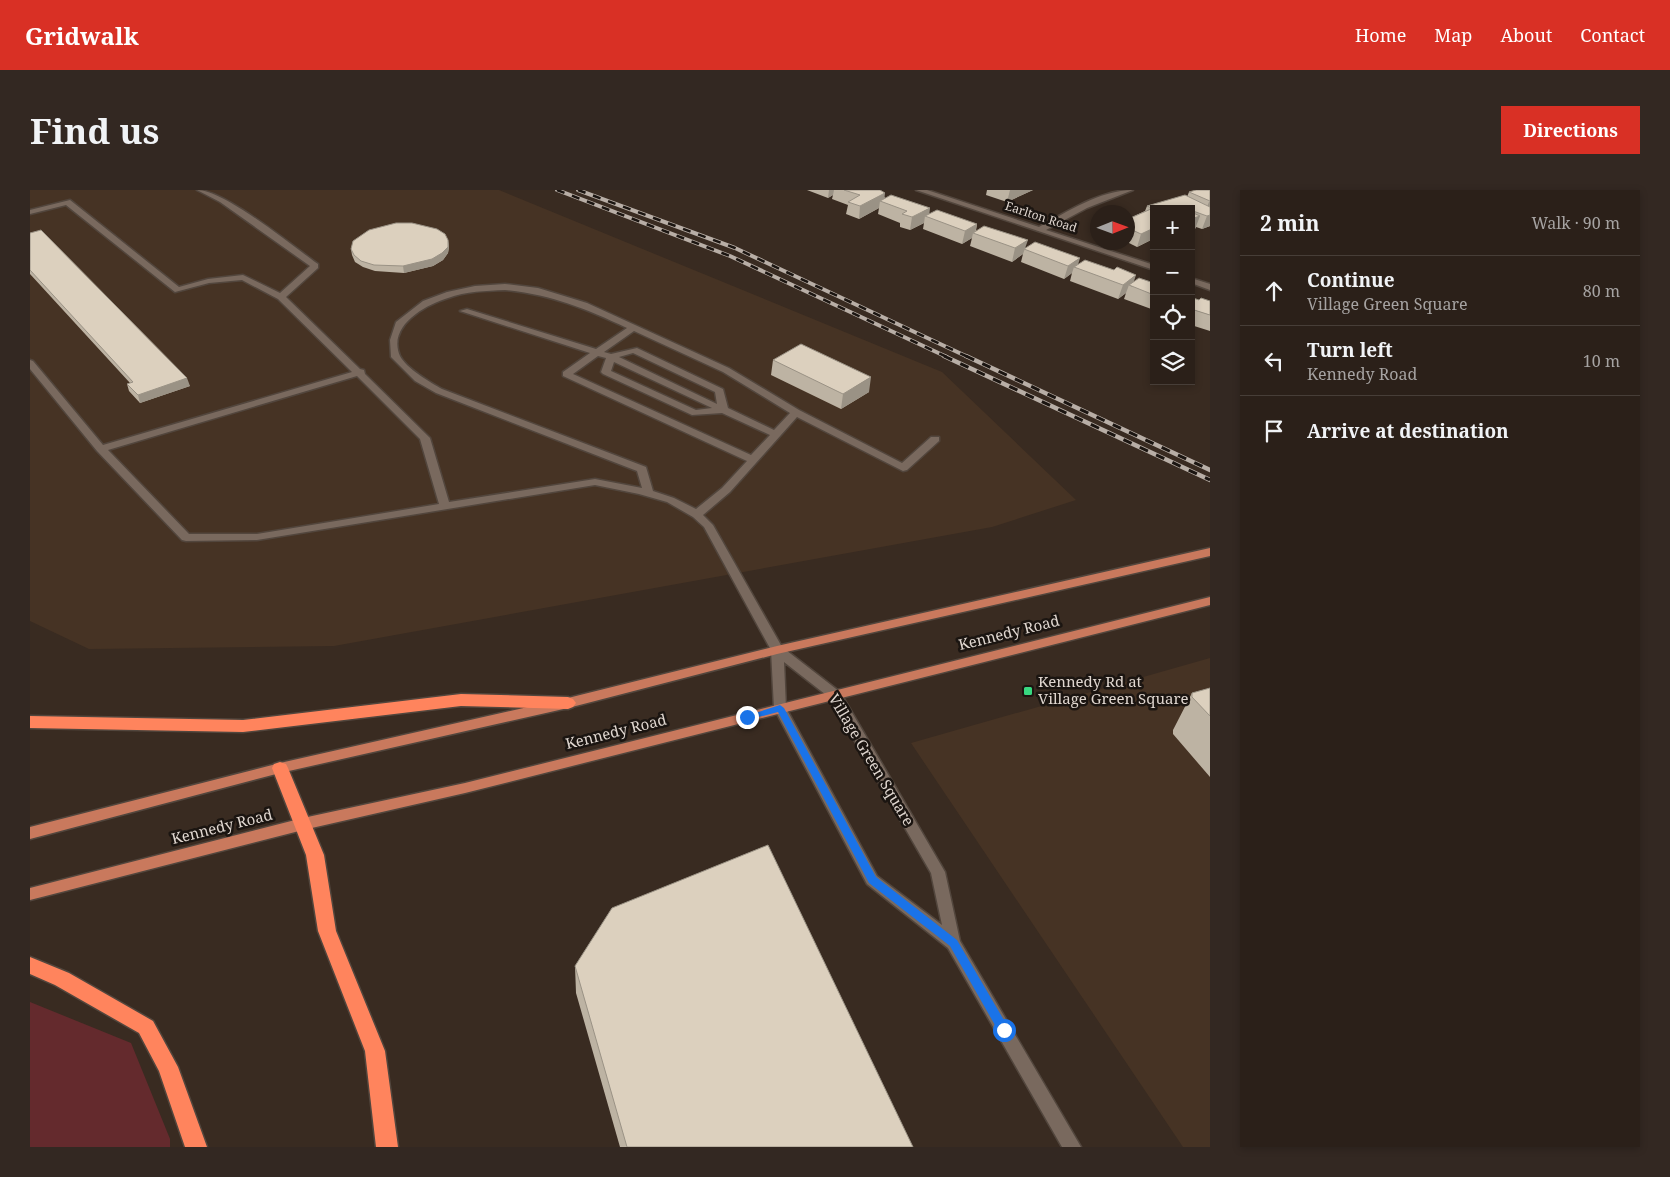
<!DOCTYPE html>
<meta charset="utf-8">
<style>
:root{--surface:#2b2019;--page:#332822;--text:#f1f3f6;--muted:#a6a3a2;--line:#473e38;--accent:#d93025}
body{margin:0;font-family:"Noto Serif",serif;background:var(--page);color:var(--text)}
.controls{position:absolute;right:15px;top:15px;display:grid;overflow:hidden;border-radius:0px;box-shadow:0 2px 8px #0003}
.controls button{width:45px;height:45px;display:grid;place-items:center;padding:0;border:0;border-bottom:1px solid var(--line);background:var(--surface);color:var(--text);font:25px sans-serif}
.compass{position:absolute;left:1060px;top:15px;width:45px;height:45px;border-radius:50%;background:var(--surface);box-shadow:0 2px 8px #0003;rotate:89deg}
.stop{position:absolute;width:15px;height:15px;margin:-11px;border:4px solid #1a73e8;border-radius:50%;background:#fff}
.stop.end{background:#1a73e8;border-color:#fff;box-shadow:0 1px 5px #0008}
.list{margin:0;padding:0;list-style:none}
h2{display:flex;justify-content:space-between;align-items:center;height:65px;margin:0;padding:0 20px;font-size:21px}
h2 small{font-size:16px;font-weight:400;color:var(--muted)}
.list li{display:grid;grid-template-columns:32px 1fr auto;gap:15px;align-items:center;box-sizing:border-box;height:70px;padding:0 20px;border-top:1px solid var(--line)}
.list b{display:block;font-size:19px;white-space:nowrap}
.list p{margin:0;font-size:16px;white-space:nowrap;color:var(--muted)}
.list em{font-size:16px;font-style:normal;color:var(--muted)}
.icon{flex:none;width:28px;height:28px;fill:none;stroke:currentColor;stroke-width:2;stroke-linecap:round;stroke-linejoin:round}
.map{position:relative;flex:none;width:1180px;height:957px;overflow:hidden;border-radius:0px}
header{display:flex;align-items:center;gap:30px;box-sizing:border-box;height:70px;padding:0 25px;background:var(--accent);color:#fff}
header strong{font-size:24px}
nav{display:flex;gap:28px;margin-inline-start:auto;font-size:18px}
.intro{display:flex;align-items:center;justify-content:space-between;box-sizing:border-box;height:120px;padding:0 30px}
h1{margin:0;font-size:35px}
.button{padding:12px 22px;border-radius:0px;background:var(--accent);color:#fff;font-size:18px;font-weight:700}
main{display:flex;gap:30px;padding:0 30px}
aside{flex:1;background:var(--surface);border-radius:0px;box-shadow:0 2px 8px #0003}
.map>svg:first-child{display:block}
.built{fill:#463324}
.green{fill:#642a2d}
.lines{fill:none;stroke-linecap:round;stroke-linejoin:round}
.minor-casing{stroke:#52463d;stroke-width:3}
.major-casing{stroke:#52463d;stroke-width:3}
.highway-casing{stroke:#52463d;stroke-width:3}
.minor{fill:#79695e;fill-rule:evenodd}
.major{fill:#c9795d;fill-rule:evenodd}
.highway{fill:#ff845d;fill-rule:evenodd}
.rail-far1-casing{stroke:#b8aea6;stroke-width:4}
.rail-casing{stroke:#b8aea6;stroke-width:4.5}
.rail-far1{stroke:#1b1511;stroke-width:2.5;stroke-dasharray:8;stroke-linecap:butt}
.rail{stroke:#1b1511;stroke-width:3;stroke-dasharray:9;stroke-linecap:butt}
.wall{fill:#bdb3a3}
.shaded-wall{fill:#9a9285}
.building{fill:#dcd0be;stroke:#9a9285}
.route{fill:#1a73e8}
.poi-dot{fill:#38d880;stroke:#1b1511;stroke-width:2}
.labels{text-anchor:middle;stroke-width:5;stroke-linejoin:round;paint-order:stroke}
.far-street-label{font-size:12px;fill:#dfd6cf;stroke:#1b1511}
.street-label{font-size:15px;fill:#dfd6cf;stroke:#1b1511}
.poi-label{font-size:15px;fill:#dfd6cf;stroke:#1b1511;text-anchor:start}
</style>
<header>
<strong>Gridwalk</strong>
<nav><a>Home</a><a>Map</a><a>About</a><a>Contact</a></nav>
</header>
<div class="intro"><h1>Find us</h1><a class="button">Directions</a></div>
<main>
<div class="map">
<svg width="1180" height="957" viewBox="0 0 1180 957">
<rect width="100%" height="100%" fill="#392b21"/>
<path class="built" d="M0,0H469L912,182L1046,310L962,337L304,456L59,459L0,431Z
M1180,468V957H1153L881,553Z"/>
<path class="green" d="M0,812L101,853L140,949V957H0Z"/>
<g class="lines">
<g class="minor-casing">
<path id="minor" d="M167,0C195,0 262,56 288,74V78L256,107L330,179L334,180L335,184L400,248L419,312L565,289L612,298L607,281L406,203L385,191L361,167L360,150L366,132L393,111L417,102L445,96L475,94L508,98L557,113L699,178L769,220L872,273L901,247H909V251L877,280L873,281L767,227L700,302L673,325L683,335L752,457L810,502L915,682L930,751L1051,957H1032L918,758L837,694L744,518L741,460L674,337L663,327L637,312L609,304L565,295L227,350L156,351L152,350L67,261L0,179V170L3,171L73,255L322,182L248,109L212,90L179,93L145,102L36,15L0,24V20L40,10L149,97L178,89L213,85L250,103L280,76L190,12ZM475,100C522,105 554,118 597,138L566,159L437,119L430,121L560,163L533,182V186L717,271L692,298L666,319L644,308L623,301L616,277L412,199C401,193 376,178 370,166C357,136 395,115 418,108C436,101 456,101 475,100ZM604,141L693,182L760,223L744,240L698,218L693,199L607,158L581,164L574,162ZM603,163L685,202L687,214L589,167ZM568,166L576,168L571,182L573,184L662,225L692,223L740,245L721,265L543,184ZM584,172L682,218L666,220L581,181ZM327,186L390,249L409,314L227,344H159L78,260ZM754,472L800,508L901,683L912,735L847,686L756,518Z
M886,0H897L1009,37C1037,22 1070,0 1103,0L1057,18L1016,40L1124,75V80Z
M1161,88L1180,94V100L1161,93Z"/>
</g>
<g class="major-casing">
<path id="major" d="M1180,358V366L747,464L538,518L250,583L0,649V637L250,573L538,508L747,456Z
M1180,407V415L435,603L273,640L0,710V698L273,628L435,593Z"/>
</g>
<g class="highway-casing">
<path id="highway" d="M431,504L538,507L543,509L546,513L543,517L538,519L431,516L213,542L0,538V526L213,530Z
M250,572L256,574L258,578L294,665L306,741L355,861L368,957H346L335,861L288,741L276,665L242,578L244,574Z
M0,767L39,783L123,831L148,877L177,957H155L129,881L109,843L25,795L0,784Z"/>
</g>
<use href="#minor" class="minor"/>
<use href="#major" class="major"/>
<use href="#highway" class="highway"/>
<g class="rail-far1-casing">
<path id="rail-far1" d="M527,0L700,66L917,167
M548,0L705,58L938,167"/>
</g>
<g class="rail-casing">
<path id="rail" d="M914,166L1180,290
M936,166L1180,280"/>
</g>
<use href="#rail-far1" class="rail-far1"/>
<use href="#rail" class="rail"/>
</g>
<path class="wall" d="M777,0H850L855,8L899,24L947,34L946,41L996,58L1104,92L1124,93V120L1094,109L1096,103L1088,109L1040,91L1042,83L1034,89L991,72L993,64L982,72L940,56L942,48L932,54L893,39L894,33L880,40L870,37V33L848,24L849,18L829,29L816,24L818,15L802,9L803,5L798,8Z
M957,0H1003L977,12L956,5Z
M1180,0V36L1172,39L1166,37L1165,39L1161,40V19H1124V51L1121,50L1107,57L1097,52H1098V29L1115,21L1117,16L1157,7L1159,2Z
M0,43L160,196L110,213L99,201L97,194L100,193L0,84Z
M418,50L419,57L418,63L413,70L403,76L374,83L345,81L333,77L325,72L322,65L321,59Z
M1161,119L1180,125V141L1161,135Z
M743,170L839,202L811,219L741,185Z
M1180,498V587L1143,544V540L1162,503Z
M545,776L883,957H590L546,803Z"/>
<path class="shaded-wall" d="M799,0H804L803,5L798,8Z
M980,0H1003L977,12Z
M855,3L854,12L850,11L849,18L829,29L830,16Z
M1180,11V23L1174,24L1179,12Z
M900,18L899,27L895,26L894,33L880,40L882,27Z
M1180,25V36L1172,39L1177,26Z
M1170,26L1165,39L1161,40V29Z
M947,34L945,43H943L942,48L932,54L935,41Z
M1124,38V43L1121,50L1107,57L1111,44Z
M418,50L419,57L418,63L413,70L403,76L374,83L373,76Z
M998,50L993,64L982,72L985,58Z
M1050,68L1047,78L1044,77L1042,83L1034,89L1038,76Z
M1106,85L1102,97L1099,95L1096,103L1088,109L1093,95Z
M841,187L839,202L811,219L813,204Z
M157,188L160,196L110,213L108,205Z"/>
<path class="building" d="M814,0H850L855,3L830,16L818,12L830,5Z
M1166,0H1180V11L1159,2Z
M861,5L900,18L882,27L872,24L877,21L850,11Z
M1155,5L1180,17V25L1177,26L1163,21H1161V19H1124L1117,16Z
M1121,19L1124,21V38L1111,44L1098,38V29Z
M907,20L947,34L935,41L895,26Z
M1161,22L1170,26L1161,29Z
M366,33H382L407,39L415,44L418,50V57L412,63L402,69L373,76L344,75L331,71L324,65L321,59L323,51L339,40Z
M954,36L998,50L985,58L943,43Z
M11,40L157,188L108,205L97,194L103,192L0,80V43Z
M1005,52L1050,68L1038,76L994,59Z
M1055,70L1084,80L1087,77L1106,85L1093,95L1044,77Z
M1109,88L1124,93V105L1099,95Z
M1163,108L1169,110L1171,108L1180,111V125L1161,119V116H1162L1161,115V109Z
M771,154L841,187L813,204L743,170Z
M1180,498V526L1162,507V503Z
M738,655L883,957H597L545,776L582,718Z"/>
<path class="route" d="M750,515L754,518L846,687L927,750L978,837V844H970L920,756L839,693L748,522L717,530L713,527Z"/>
<rect class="poi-dot" x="993" y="496" width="10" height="10" rx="2.5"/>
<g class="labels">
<g class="far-street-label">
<text transform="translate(1011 27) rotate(18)" y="4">Earlton Road</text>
</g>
<g class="street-label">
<text transform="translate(979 443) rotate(-14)" y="5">Kennedy Road</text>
<text transform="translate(586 542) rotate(-14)" y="5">Kennedy Road</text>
<text transform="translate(841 570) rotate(59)" y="5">Village Green Square</text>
<text transform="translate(192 637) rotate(-14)" y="5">Kennedy Road</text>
</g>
<g class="poi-label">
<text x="1008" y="497">Kennedy Rd at<tspan x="1008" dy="17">Village Green Square</tspan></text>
</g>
</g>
</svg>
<div class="controls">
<button>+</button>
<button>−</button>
<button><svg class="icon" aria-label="locate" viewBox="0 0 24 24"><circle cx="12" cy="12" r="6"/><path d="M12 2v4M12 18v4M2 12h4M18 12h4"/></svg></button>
<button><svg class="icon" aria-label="layers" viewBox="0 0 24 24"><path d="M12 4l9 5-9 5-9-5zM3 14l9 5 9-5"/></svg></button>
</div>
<svg class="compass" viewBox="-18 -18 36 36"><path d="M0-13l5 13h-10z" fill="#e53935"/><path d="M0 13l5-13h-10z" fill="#a6a3a2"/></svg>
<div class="stop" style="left:974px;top:840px"></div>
<div class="stop end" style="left:717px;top:527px"></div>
</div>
<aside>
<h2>2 min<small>Walk · 90 m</small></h2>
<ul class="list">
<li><svg class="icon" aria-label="ahead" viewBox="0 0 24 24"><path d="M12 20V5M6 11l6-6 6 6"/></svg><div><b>Continue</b><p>Village Green Square</p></div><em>80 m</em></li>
<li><svg class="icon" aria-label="left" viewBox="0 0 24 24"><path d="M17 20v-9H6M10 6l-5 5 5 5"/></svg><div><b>Turn left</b><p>Kennedy Road</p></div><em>10 m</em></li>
<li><svg class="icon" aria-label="arrive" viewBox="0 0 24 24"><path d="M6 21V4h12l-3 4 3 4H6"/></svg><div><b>Arrive at destination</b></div></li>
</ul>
</aside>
</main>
